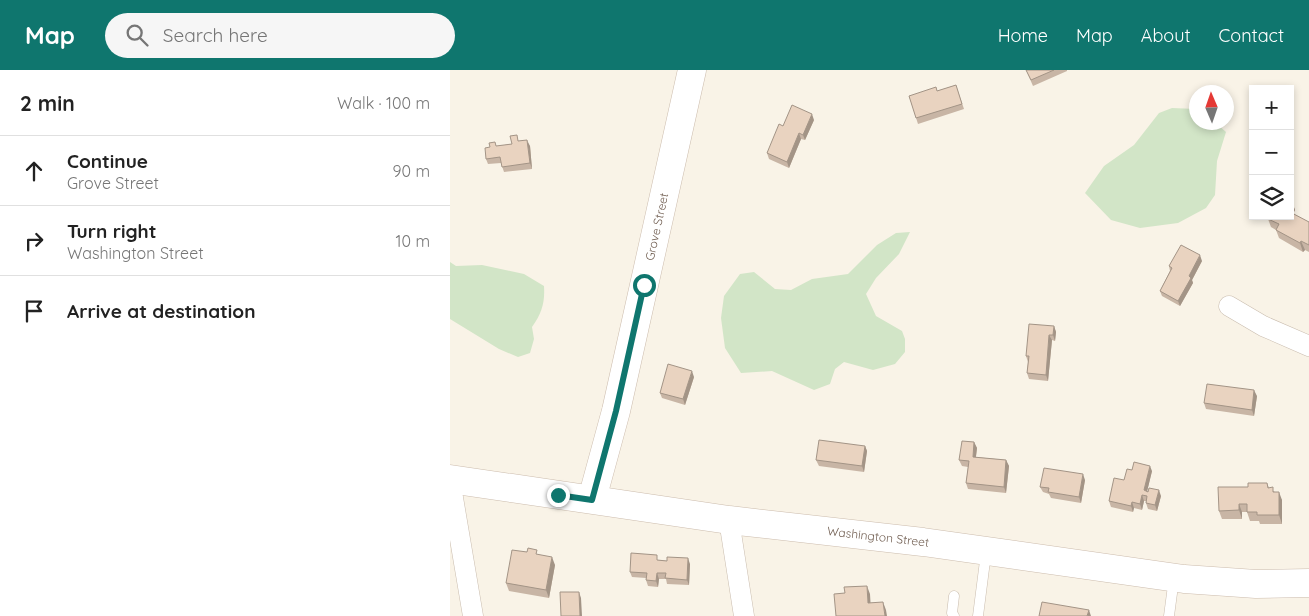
<!DOCTYPE html>
<meta charset="utf-8">
<style>
:root{--surface:#fff;--page:#f6f6f6;--text:#222;--muted:#767676;--line:#e0e0e0;--accent:#0f766e}
body{margin:0;font-family:Quicksand,sans-serif;background:var(--page);color:var(--text)}
.controls{position:absolute;right:15px;top:15px;display:grid;overflow:hidden;border-radius:0px;box-shadow:0 2px 8px #0003}
.controls button{width:45px;height:45px;display:grid;place-items:center;padding:0;border:0;border-bottom:1px solid var(--line);background:var(--surface);color:var(--text);font:25px sans-serif}
.compass{position:absolute;left:739px;top:15px;width:45px;height:45px;border-radius:50%;background:var(--surface);box-shadow:0 2px 8px #0003;rotate:358deg}
.stop{position:absolute;width:15px;height:15px;margin:-11px;border:4px solid #0f766e;border-radius:50%;background:#fff}
.stop.end{background:#0f766e;border-color:#fff;box-shadow:0 1px 5px #0008}
.list{margin:0;padding:0;list-style:none}
h2{display:flex;justify-content:space-between;align-items:center;height:65px;margin:0;padding:0 20px;font-size:21px}
h2 small{font-size:16px;font-weight:400;color:var(--muted)}
.list li{display:grid;grid-template-columns:32px 1fr auto;gap:15px;align-items:center;box-sizing:border-box;height:70px;padding:0 20px;border-top:1px solid var(--line)}
.list b{display:block;font-size:19px;white-space:nowrap}
.list p{margin:0;font-size:16px;white-space:nowrap;color:var(--muted)}
.list em{font-size:16px;font-style:normal;color:var(--muted)}
.icon{flex:none;width:28px;height:28px;fill:none;stroke:currentColor;stroke-width:2;stroke-linecap:round;stroke-linejoin:round}
.map{position:relative;flex:none;width:859px;height:546px;overflow:hidden}
header{display:flex;align-items:center;gap:30px;box-sizing:border-box;height:70px;padding:0 25px;background:var(--accent);color:#fff}
header strong{font-size:24px}
nav{display:flex;gap:28px;margin-inline-start:auto;font-size:18px}
.search{width:350px;height:45px;background:var(--page);display:flex;align-items:center;gap:12px;box-sizing:border-box;padding:0 18px;border-radius:28px;color:var(--muted);font-size:19px}
main{display:flex}
aside{flex:1;background:var(--surface)}
.map>svg:first-child{display:block}
.green{fill:#d2e5c7}
.lines{fill:none;stroke-linecap:round;stroke-linejoin:round}
.service-casing{stroke:#c9bcae;stroke-width:11}
.minor-casing{stroke:#c9bcae;stroke-width:21}
.secondary-casing{stroke:#ccbcad;stroke-width:29}
.service{stroke:#fff;stroke-width:10}
.minor{stroke:#fff;stroke-width:20}
.secondary{stroke:#fff;stroke-width:28}
.wall{fill:#c8b5a5}
.shaded-wall{fill:#a39486}
.building{fill:#e9d3c0;stroke:#a39486}
.route{stroke:#0f766e;stroke-width:6}
.labels{text-anchor:middle;stroke-width:4.5;stroke-linejoin:round;paint-order:stroke}
.street-label{font-size:12px;fill:#6f5c4f;stroke:#fcf7ed}
</style>
<header>
<strong>Map</strong>
<div class="search"><svg class="icon" aria-label="search" viewBox="0 0 24 24"><circle cx="10" cy="10" r="6"/><path d="M15 15l6 6"/></svg>Search here</div>
<nav><a>Home</a><a>Map</a><a>About</a><a>Contact</a></nav>
</header>
<main>
<aside>
<h2>2 min<small>Walk · 100 m</small></h2>
<ul class="list">
<li><svg class="icon" aria-label="ahead" viewBox="0 0 24 24"><path d="M12 20V5M6 11l6-6 6 6"/></svg><div><b>Continue</b><p>Grove Street</p></div><em>90 m</em></li>
<li><svg class="icon" aria-label="right" viewBox="0 0 24 24"><path d="M7 20v-9h11M14 6l5 5-5 5"/></svg><div><b>Turn right</b><p>Washington Street</p></div><em>10 m</em></li>
<li><svg class="icon" aria-label="arrive" viewBox="0 0 24 24"><path d="M6 21V4h12l-3 4 3 4H6"/></svg><div><b>Arrive at destination</b></div></li>
</ul>
</aside>
<div class="map">
<svg width="859" height="546" viewBox="0 0 859 546">
<rect width="100%" height="100%" fill="#f9f3e7"/>
<path class="green" d="M722,38L746,39V52L766,53L776,62L767,91L765,125L756,138L728,153L690,158L661,150L635,123L654,96L684,75L709,43Z
M460,162L449,184L426,208L416,224L426,246L452,261L455,269V282L445,294L423,300L394,292L385,299L380,314L364,320L322,301L291,303L275,278L271,248L274,226L290,204L304,202L325,219L341,220L362,209L398,204L427,175L446,163Z
M0,192L6,196L32,195L74,204L94,216C95,233 92,243 82,257L84,269L80,283L68,287L49,279L0,249Z"/>
<g class="lines">
<g class="service-casing">
<path id="service" d="M504,546L502,543L504,526
M528,546L536,483
M719,546L724,508"/>
</g>
<g class="minor-casing">
<path id="minor" d="M779,236L813,256L859,276
M0,410L23,546
M279,450L294,546"/>
</g>
<g class="secondary-casing">
<g id="secondary">
<path id="s1" d="M0,409L279,450L473,472L734,509L806,514L859,513"/>
<path id="s2" d="M142,429L166,341L242,0"/>
</g>
</g>
<use href="#service" class="service"/>
<use href="#minor" class="minor"/>
<use href="#secondary" class="secondary"/>
</g>
<path class="wall" d="M576,0H617V1L583,16Z
M506,15L514,39L468,54L459,26L487,21Z
M364,50L355,70L351,69L339,98L319,89L317,83L333,56Z
M69,71L80,76L82,99L54,102L51,93L38,94L36,89L40,77L62,74Z
M842,132L845,140L843,144L859,152V182L855,180L853,182L829,168L826,160L821,157L818,149Z
M752,191L742,210L743,213L730,236L712,226L710,221L720,201L719,196Z
M604,256L606,262L605,271L602,270L598,311L579,309L577,303L578,292L576,286Z
M244,307L235,335L212,328L210,323Z
M807,326L804,346L756,339L754,333Z
M524,372L527,378L526,387L556,390L559,396L556,423L518,419L516,413L518,397L512,396L509,390Z
M415,376L417,381L414,402L369,396L366,390Z
M682,400L702,401L697,421L711,426L707,441L698,439L696,433V431H694L692,440L684,438L683,442L661,437L659,431Z
M635,410L631,433L601,428L599,424L593,422L590,417Z
M817,413L819,418L825,422L832,430V454H810L809,451H800L797,442H792V449H772L769,441Z
M89,485L105,495L99,528L59,521L56,513Z
M209,490L240,494L239,515L217,514L216,509H209L208,517L198,516L196,510V508L182,507L180,502Z"/>
<path class="shaded-wall" d="M362,44L364,50L355,70L353,65Z
M349,63L351,69L339,98L337,92Z
M77,70L80,76L82,99L80,93Z
M842,132L845,140L840,149V135Z
M851,171L855,180L853,182L850,173Z
M750,185L752,191L742,210L743,213L730,236L728,231L739,206Z
M604,256L606,262L605,271L603,265Z
M599,265L602,270L598,311L596,305Z
M242,301L244,307L235,335L233,329Z
M804,320L807,326L804,346L802,340Z
M524,372L527,378L525,393L523,387Z
M415,376L417,381L414,402L412,396Z
M556,390L559,396L556,423L554,417Z
M700,396L702,401L696,426L694,420Z
M633,404L635,410L631,433L629,427Z
M709,420L711,426L707,441L705,435Z
M829,422L832,430V454L829,445Z
M692,425L694,431L692,440L690,434Z
M682,432L684,438L683,442L681,436Z
M789,434L792,442V449L789,440Z
M102,487L105,495L99,528L96,520Z
M238,488L240,494L239,515L237,510Z
M207,503L209,509L208,517L206,511Z
M417,516L420,524L421,541L418,533Z
M129,522L131,528L132,546H130Z
M433,532L436,540L437,546H435Z
M639,540L641,546H637Z"/>
<path class="building" d="M576,0H604L581,10Z
M506,15L512,34L466,48L459,26L486,17L487,21Z
M342,35L362,44L353,65L349,63L337,92L317,83L329,54L333,56Z
M67,65L68,71L77,70L80,93L52,97L50,87L36,89L35,78L40,77L39,73L45,72L46,76L62,74L60,66Z
M840,142L859,152V175L851,171L850,173L826,160L829,154L818,149L820,146H840Z
M731,175L750,185L739,206L741,208L728,231L710,221L722,198L719,196Z
M579,254L604,256L603,265H599L596,305L577,303L579,286H576Z
M218,294L242,301L233,329L210,323Z
M757,314L804,320L802,340L754,333Z
M369,370L415,376L412,396L366,390Z
M512,371L524,372L523,387L556,390L554,417L516,413L519,391L509,390Z
M684,392L700,396L694,420L698,422L699,418L709,420L705,435L696,433L697,426L692,425L690,434L682,432L681,436L659,431L664,408L674,410L677,399L682,400Z
M594,398L633,404L629,427L598,422L599,418L590,417Z
M798,413H817L818,418L823,417V422H829V445H807V442H797V434H789V440L769,441L768,417H798Z
M78,478L87,480L86,484L102,487L96,520L56,513L62,480L77,482Z
M181,483L207,485V490L217,491V487L238,488L237,510L215,508L216,503H207L206,511L196,510L197,503L180,502Z
M417,516L418,533L433,532L435,546H386L384,524L395,523L394,517Z
M110,522H129L130,546H111Z
M592,532L639,540L637,546H589Z"/>
<g class="lines">
<path class="route" d="M108,425L142,430L166,341L194,215"/>
</g>
<g class="labels">
<g class="street-label">
<text dy="4" stroke="none"><textPath href="#s2" startOffset="280">Grove Street</textPath></text>
<text dy="4" stroke="none"><textPath href="#s1" startOffset="432">Washington Street</textPath></text>
</g>
</g>
</svg>
<div class="controls">
<button>+</button>
<button>−</button>
<button><svg class="icon" aria-label="layers" viewBox="0 0 24 24"><path d="M12 4l9 5-9 5-9-5zM3 14l9 5 9-5"/></svg></button>
</div>
<svg class="compass" viewBox="-18 -18 36 36"><path d="M0-13l5 13h-10z" fill="#e53935"/><path d="M0 13l5-13h-10z" fill="#767676"/></svg>
<div class="stop" style="left:194px;top:215px"></div>
<div class="stop end" style="left:108px;top:425px"></div>
</div>
</main>
